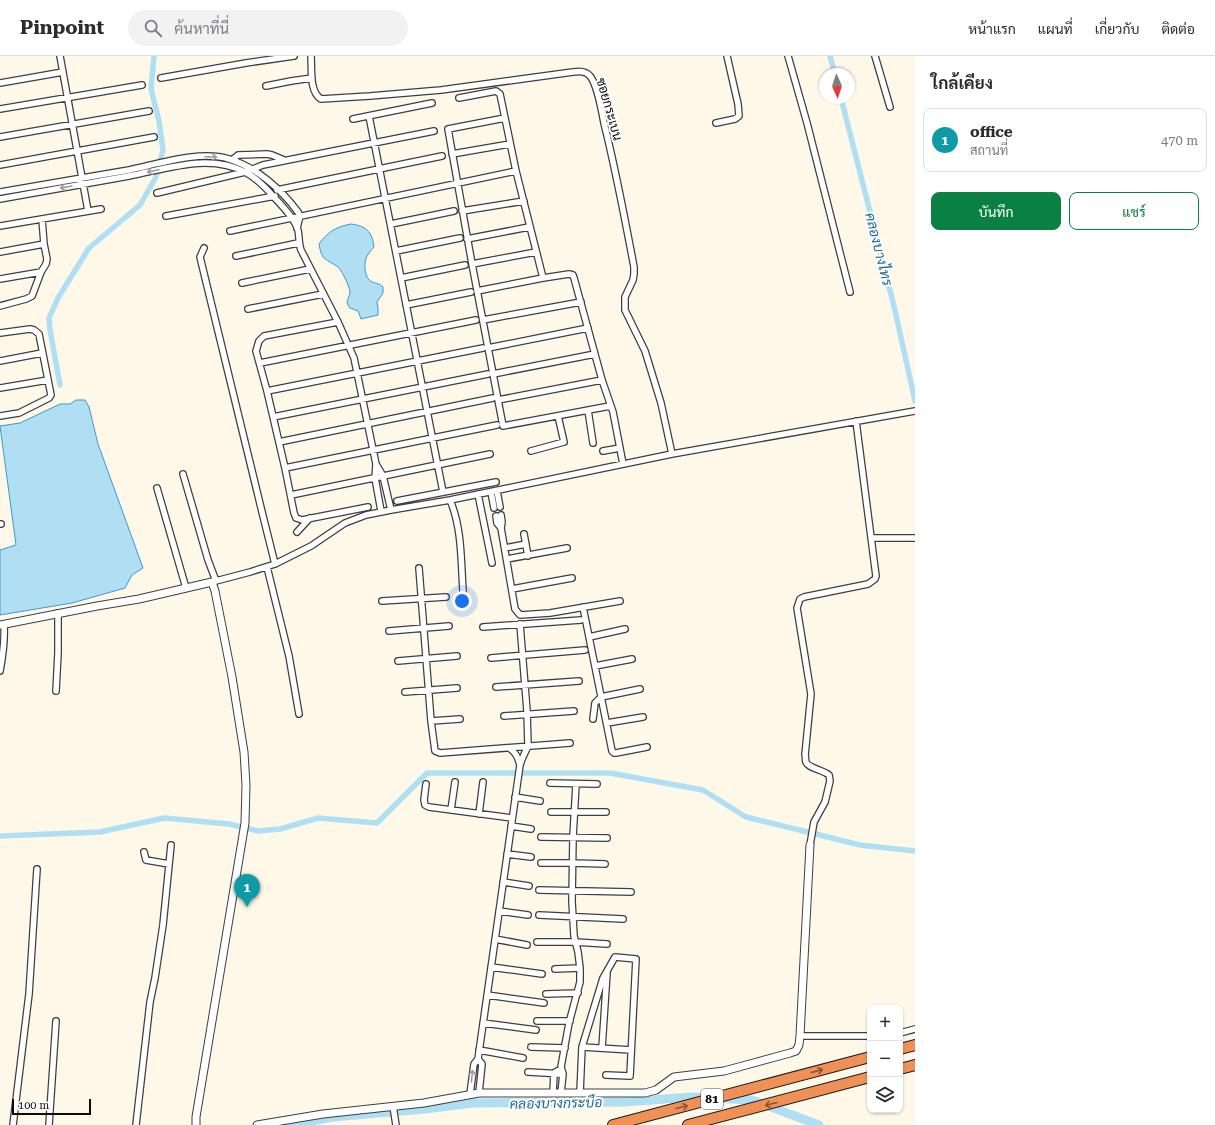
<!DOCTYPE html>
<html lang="th">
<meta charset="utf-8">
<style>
:root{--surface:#fff;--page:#f2f2f3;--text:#2b2b33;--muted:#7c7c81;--line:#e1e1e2;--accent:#0b8043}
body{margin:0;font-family:"Roboto Serif",Sarabun,serif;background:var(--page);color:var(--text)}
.controls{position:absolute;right:12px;bottom:12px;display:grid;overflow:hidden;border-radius:8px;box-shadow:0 1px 3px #0004}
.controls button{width:36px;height:36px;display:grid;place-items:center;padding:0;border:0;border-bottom:1px solid var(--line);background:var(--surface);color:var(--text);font:20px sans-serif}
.compass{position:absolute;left:819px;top:12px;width:36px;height:36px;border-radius:50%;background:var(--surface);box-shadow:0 1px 3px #0004;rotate:177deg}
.scale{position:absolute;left:12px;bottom:10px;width:79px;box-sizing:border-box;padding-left:4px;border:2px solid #0b0b0b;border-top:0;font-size:11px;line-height:14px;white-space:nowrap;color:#0b0b0b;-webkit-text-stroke:3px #fff;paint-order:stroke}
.you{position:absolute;left:462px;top:545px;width:14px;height:14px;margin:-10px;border:3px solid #fff;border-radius:50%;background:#1a73e8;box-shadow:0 0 0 6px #1a73e833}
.badge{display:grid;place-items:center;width:26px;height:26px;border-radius:50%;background:var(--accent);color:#fff;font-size:13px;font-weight:700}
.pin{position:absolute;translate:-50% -33px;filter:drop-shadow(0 1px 2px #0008)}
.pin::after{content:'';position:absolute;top:21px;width:14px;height:12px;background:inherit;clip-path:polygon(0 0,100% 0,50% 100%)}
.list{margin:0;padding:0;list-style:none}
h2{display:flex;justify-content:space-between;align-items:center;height:52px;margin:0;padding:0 16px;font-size:17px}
h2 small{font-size:13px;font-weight:400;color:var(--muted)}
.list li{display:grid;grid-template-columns:26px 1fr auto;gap:12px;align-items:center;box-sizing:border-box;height:64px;margin:0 8px 8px;padding:0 8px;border:1px solid var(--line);border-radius:8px}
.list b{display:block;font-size:15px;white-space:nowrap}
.list p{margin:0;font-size:13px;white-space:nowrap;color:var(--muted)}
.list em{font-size:13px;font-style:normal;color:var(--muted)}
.actions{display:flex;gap:8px;padding:12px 16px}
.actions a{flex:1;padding:9px 0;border:1px solid var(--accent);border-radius:8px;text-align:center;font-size:14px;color:var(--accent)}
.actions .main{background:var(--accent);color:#fff}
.icon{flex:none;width:22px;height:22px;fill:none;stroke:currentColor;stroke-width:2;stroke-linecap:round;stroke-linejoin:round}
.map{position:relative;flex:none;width:915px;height:1069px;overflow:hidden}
header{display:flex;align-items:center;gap:24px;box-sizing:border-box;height:56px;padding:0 20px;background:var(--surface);border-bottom:1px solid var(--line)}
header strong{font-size:19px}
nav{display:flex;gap:22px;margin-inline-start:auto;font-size:14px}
.search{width:280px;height:36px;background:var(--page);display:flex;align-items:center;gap:10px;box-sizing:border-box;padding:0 14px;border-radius:22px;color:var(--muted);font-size:15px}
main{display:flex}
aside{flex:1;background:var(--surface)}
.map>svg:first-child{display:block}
.water{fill:#b0dff3;stroke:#3a9ac7}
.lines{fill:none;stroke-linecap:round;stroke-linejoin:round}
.canal{stroke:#b0dff3;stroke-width:5.5}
.river{stroke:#b0dff3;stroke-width:9}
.minor-casing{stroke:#3e3e3e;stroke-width:8}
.tertiary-casing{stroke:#3e3e3e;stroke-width:9}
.motorway-casing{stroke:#1c1c1c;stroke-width:12}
.minor{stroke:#fff;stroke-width:5.5}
.tertiary{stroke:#fff;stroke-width:7}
.motorway{stroke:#ef9056;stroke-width:10}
.oneway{stroke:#9d9d9d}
.oneway2{stroke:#885434}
.labels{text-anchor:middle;stroke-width:4;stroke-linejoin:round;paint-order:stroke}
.shield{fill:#fff;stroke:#545454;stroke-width:1}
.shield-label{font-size:12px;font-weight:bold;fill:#0b0b0b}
.street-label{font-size:13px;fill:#0b0b0b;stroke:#fff}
.water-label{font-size:14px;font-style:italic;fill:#1a6a96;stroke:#fff}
</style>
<header>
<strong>Pinpoint</strong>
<div class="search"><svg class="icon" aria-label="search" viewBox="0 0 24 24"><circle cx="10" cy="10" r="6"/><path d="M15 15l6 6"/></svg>ค้นหาที่นี่</div>
<nav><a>หน้าแรก</a><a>แผนที่</a><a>เกี่ยวกับ</a><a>ติดต่อ</a></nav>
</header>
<main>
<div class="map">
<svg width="915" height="1069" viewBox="0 0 915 1069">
<rect width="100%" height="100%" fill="#fef8e9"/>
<path class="water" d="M351,168C366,170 372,175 374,191C371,194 368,198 366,202C364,209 364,222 372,226C377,228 379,227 383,231V237L377,246L378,252V259L361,263L358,255L350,252L347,247C347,243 350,240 350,236C350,231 341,213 338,211C326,202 322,206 319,188C328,176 335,171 351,168Z
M76,344H85L89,351L98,388L143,512L132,519L125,532L72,547L0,559V494L16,489L0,370L20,367L60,348H70Z"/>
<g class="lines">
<path class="canal" d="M830,0L835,18
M841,42L894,250L915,345
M60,329L50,274L49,262L58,242L89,192L140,149L156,121L163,94L159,65L151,33L154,0
M0,780L100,776L164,762L229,768L258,775L280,773L318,762L377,767L427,717H610L703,734L746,761L860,789L915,795"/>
<path class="river" d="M289,1069L333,1061L425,1053L473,1047L625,1046L691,1041L752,1044L819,1069"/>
<g class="minor-casing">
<path id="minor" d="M60,0L88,155
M311,0C312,12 309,36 321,43L370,40L441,34L573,16C579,15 586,15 590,20C597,28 602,56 604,67C616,115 625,163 634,211V218L633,224L625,241V254L645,295L661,347L672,398
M788,0L807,67L850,236
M875,0L890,51
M161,22L246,7L294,0
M0,27L63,16
M266,30L291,25L312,22
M459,42L496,35L500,38L516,115L543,222L569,218L573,219L574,222L602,324L613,356L623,408
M0,53L142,29
M369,60L443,436
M505,62L448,73L472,208L503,370L610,350
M353,63L432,47
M716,67L735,63L739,60L738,48L727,0
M0,81L149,55
M452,98L510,88
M232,104L238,99L267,98L272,99L284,104
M0,109L154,81
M277,134L442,100
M0,136C43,129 86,121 129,114C158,108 200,94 229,103C256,111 281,133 298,156L300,160L297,172
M157,137L245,116L263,109L434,75
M0,143C43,135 86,128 129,120C167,113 208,97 245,116C255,121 265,131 273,140C282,150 291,158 297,171C300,178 298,186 301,194L338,266L354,302L376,408L375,422L381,455
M462,155L524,145
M166,160L275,140
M391,168L454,155
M0,170L101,153
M230,175L516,115
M467,183L529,171
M204,192L200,201L263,460L275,508
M396,195L460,182
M0,196L44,188
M236,200L298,187
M472,208L536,196
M401,222L465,209
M0,223L41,216
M242,227L310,213
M477,235L543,222
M406,249L471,236
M0,250L26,243L32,240L41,216L46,208L47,203L44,188L42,163
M248,253L323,238
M483,264L581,246
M338,266L264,280L259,285L256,295L267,335L285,412L294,457L296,462L302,464L368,451
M0,277L30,273L34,274L39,278L51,339L49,342L19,357L0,360
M488,292L588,272
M0,305L42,297
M260,307L476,264
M493,318L595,298
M0,332L48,324
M267,335L483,292
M498,344L602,324
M588,354L593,387
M273,361L488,318
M279,386L493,342
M531,395L564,386L558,360
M603,395L620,392
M376,408L383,420L391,454
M285,412L497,369
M183,418L208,504L216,525
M157,432L186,532
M497,435L500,451
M491,436L494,452
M478,438L492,507
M291,439L490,398
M450,444C462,472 461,505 463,535
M397,445L496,426
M501,459L502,466L501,472L515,553L520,559L550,557L620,545
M496,460L497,467L501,472
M0,468H1
M297,476L310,462
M524,478L528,500
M872,482H915
M505,492L526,488
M507,503L567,492
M267,511L289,600L299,658
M419,512L431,665L435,695L440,697L570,687
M212,526L250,516L275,508L311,490L345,467L366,459L391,454L450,444L672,398L915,355
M512,533L572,522
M382,545L446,541
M583,551L612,695L614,697H616L647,691
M483,571L581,564
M389,575L449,570
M589,581L625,573
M491,602L585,594
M398,605L457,600
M595,610L632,603
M0,615C3,599 5,584 4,568
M496,631L579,625
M56,635L58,597V557
M405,636L457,632
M504,660L574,655
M593,663L595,647L601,641L640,633
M431,665L460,663
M607,667L643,661
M509,692C516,696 518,702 520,709
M550,727L597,728
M426,728L424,744L425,749L429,751L512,762
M515,741L540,745
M451,754L455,726
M551,756H606
M479,758L483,726
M511,770L531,773
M541,781L607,782
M810,789L814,766L825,746L830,725L829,719C823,714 808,712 806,706C805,704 806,701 805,699L811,638L797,552L800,543L804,541L868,528L875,523L876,520L856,365
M144,796L146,804L169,808
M507,798L531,801
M541,807H573L605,808
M503,826L529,830
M539,834L631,836
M499,855L528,859
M539,859L623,863
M495,883L527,889
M537,886H575L607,888
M491,911L542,918
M555,913L580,912
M546,938L578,937
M487,939L544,947
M537,965H570
M483,967L536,974
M900,977L915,973
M800,980H870
M531,991L565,992
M582,991L631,994
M602,992L607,917
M479,994L523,1002
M478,1003L482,1008L479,1037
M528,1016L563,1018
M553,1037L554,1017L557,1015
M561,1037L563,1018L561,1011L569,967L580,926V912L578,896L574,880L572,845L573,781L576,728
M580,1037L582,991L603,922L615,901L636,903L630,1020L606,1019
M470,1038L474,1008L478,1003L520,709L522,703L528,690L527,655L520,568
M393,1050L396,1069
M13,1069L29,938L37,813
M49,1069L56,965
M136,1069L150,946L155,922L163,869L171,789"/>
</g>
<g class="tertiary-casing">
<path id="tertiary" d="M0,569L97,550L139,543L212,526L215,535L232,621L244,696L246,729L245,767L196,1061V1069
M257,1069L323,1058L424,1047L479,1037H645L656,1034L674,1021L724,1015L790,997L796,995L799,989L800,980L810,789"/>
</g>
<g class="motorway-casing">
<path id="motorway" d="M900,993L915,989
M900,1013L915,1009
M613,1069L870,1001
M688,1069L870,1021"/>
</g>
<use href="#minor" class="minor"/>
<use href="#tertiary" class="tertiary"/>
<use href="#motorway" class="motorway"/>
</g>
<defs><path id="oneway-shaft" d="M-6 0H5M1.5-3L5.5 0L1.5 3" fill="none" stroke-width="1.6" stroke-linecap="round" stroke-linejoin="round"/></defs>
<g class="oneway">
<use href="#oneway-shaft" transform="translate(211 101) rotate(2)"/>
<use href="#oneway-shaft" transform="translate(153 115) rotate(168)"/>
<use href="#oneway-shaft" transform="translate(66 131) rotate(170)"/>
<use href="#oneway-shaft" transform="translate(472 1020) rotate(-84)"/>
</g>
<g class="oneway2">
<use href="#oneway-shaft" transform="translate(817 1015) rotate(-15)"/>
<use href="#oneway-shaft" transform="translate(771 1048) rotate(165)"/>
<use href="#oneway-shaft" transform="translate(682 1051) rotate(-14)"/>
</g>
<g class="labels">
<rect class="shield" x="701" y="1033" width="22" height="20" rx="3"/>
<g class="shield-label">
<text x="712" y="1047">81</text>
</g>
<g class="street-label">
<text transform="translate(610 53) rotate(74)" y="5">ซอยกระเบน</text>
</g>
<g class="water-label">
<text transform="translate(879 193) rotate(76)" y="5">คลองบางไทร</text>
<text transform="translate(556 1047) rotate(-1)" y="5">คลองบางกระบือ</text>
</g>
</g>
</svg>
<div class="controls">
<button>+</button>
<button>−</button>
<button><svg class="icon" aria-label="layers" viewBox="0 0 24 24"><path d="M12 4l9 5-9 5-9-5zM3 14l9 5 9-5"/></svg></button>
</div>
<svg class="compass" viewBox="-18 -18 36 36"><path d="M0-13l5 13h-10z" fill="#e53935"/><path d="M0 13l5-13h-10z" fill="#7c7c81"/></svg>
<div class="scale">100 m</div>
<div class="you"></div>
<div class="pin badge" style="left:247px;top:851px;background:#0f9aa8">1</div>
</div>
<aside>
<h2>ใกล้เคียง<small></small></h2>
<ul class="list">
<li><span class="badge" style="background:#0f9aa8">1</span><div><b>office</b><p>สถานที่</p></div><em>470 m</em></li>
</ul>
<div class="actions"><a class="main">บันทึก</a><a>แชร์</a></div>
</aside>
</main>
